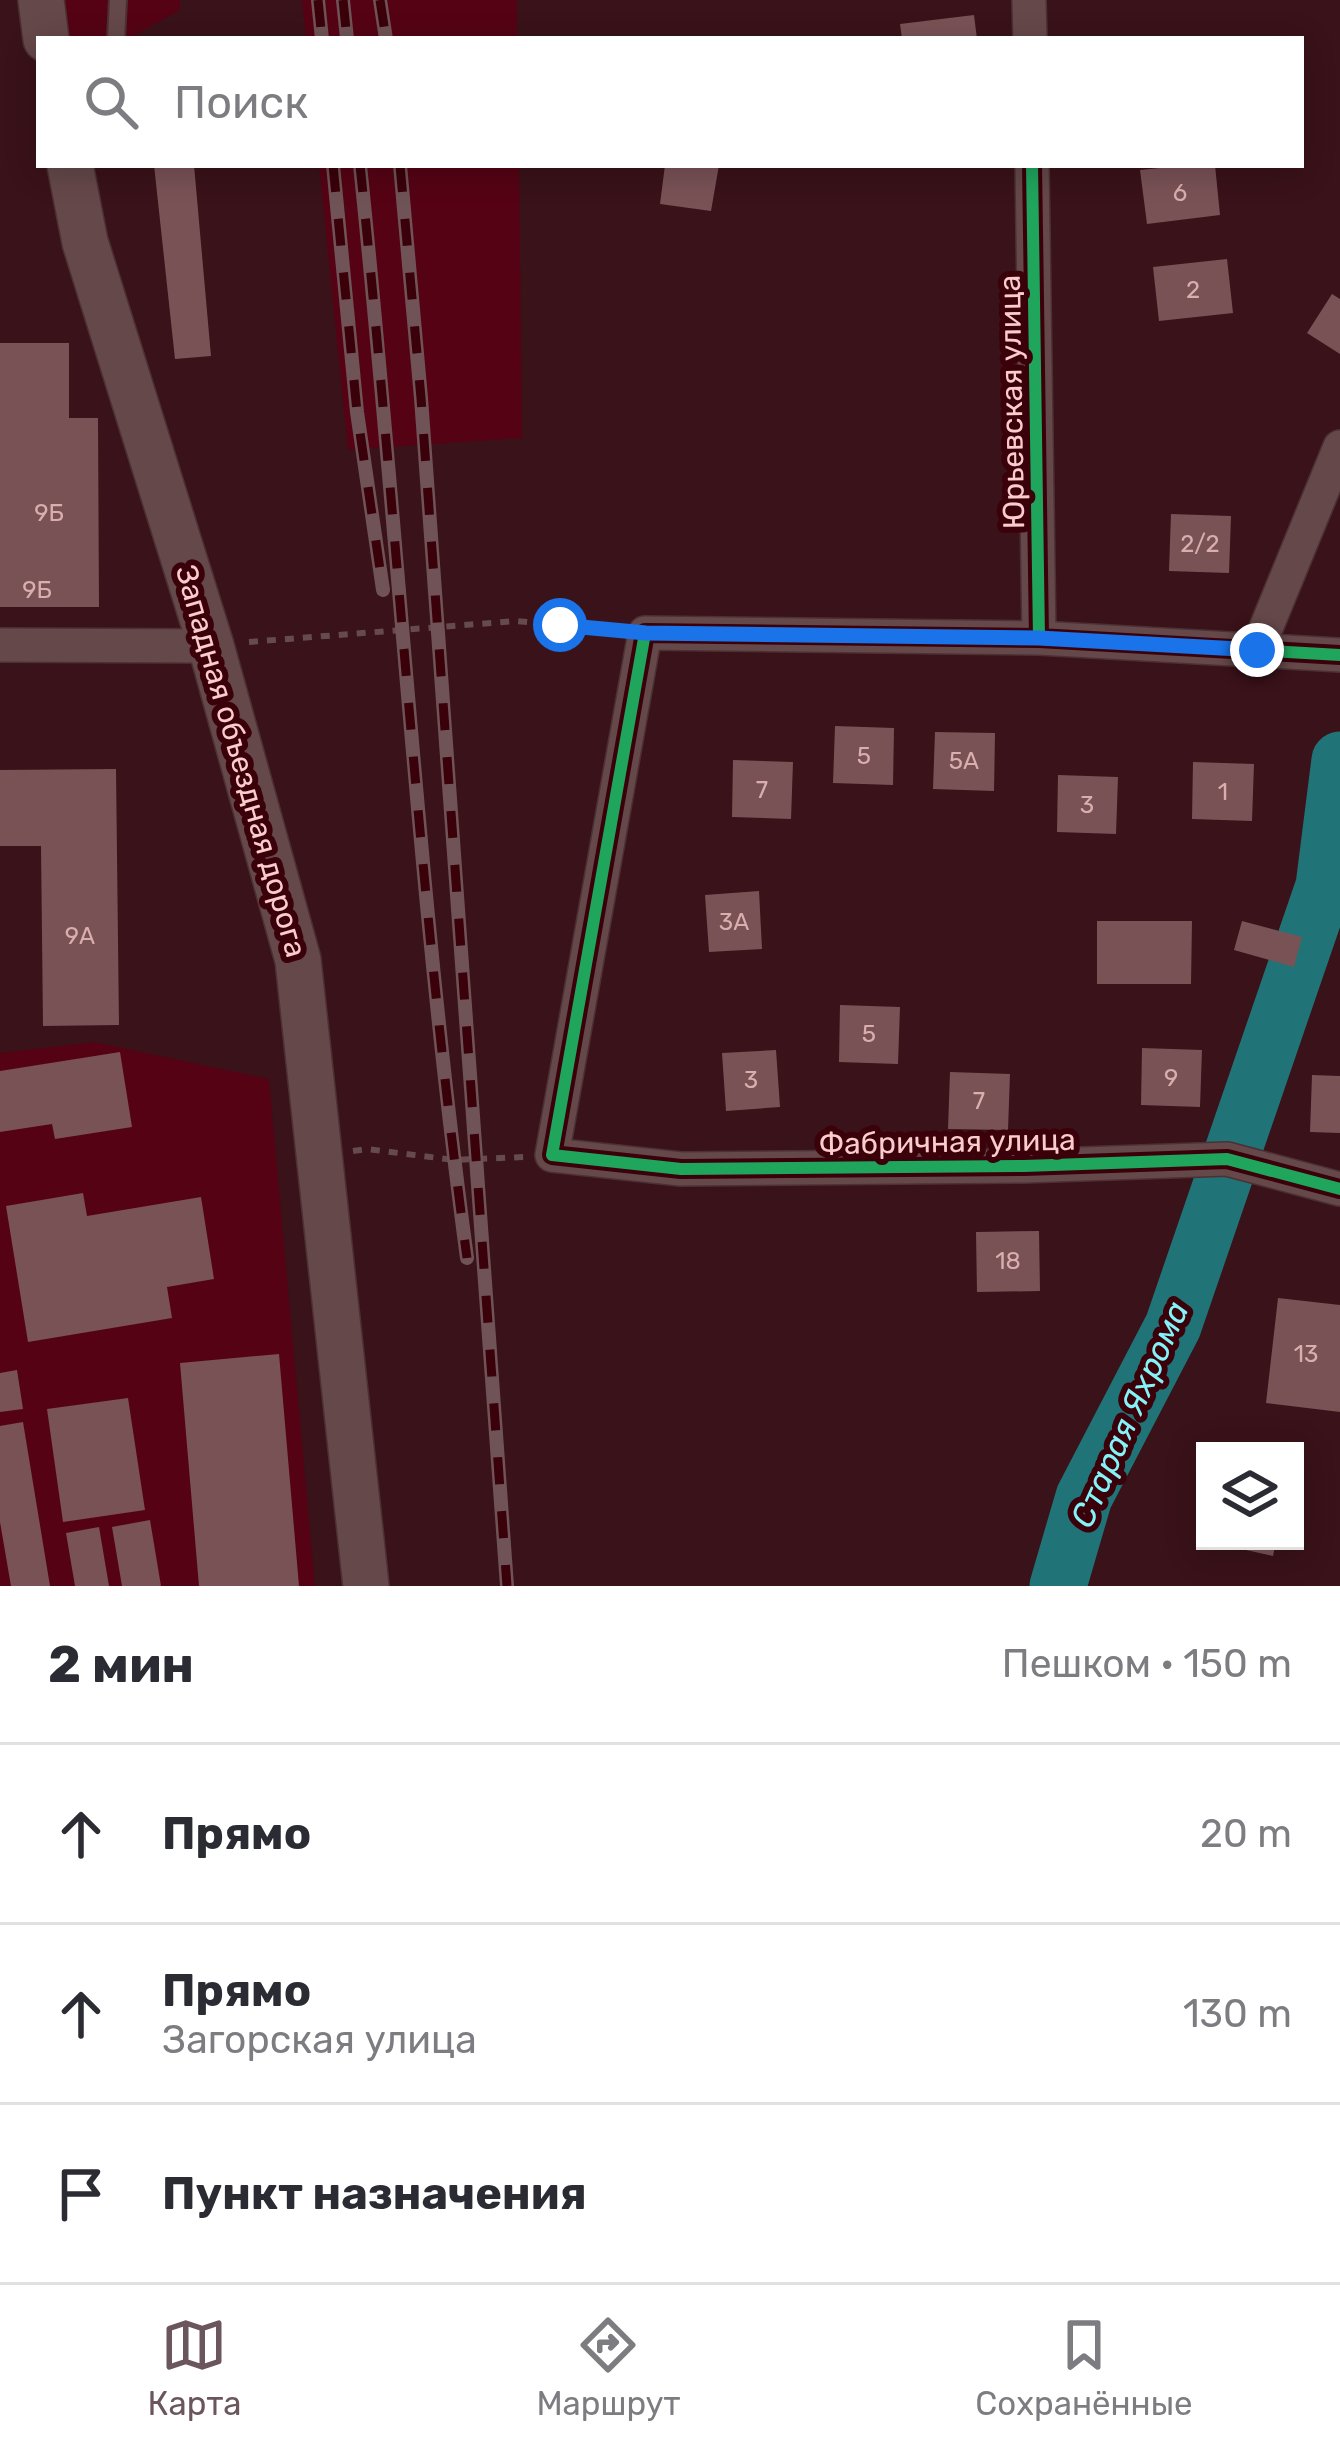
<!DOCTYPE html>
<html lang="ru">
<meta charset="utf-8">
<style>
:root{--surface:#fff;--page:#f7f7f7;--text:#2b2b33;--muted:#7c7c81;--line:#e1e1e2;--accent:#6a565c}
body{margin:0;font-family:Rubik,sans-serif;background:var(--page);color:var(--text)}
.controls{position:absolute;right:36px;bottom:36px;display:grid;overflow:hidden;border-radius:0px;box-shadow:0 6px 30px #0003}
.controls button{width:108px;height:108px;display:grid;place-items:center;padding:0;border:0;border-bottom:3px solid var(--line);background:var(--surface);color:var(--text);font:60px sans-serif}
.stop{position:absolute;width:36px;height:36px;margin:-27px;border:9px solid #1a73e8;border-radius:50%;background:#fff}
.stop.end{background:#1a73e8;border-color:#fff;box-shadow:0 3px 12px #0008}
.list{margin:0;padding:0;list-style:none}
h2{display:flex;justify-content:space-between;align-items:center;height:156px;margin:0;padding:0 48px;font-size:51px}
h2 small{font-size:39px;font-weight:400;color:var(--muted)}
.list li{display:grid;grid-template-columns:78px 1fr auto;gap:36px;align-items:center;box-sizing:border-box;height:180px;padding:0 48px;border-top:3px solid var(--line)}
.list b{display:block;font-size:45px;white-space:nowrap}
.list p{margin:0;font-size:39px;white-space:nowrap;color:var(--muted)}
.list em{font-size:39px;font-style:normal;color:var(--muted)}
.icon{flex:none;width:66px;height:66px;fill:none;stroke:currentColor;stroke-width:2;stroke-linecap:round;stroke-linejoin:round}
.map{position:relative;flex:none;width:1340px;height:1586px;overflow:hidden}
.search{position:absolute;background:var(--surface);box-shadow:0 6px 30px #0003;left:36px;right:36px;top:36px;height:132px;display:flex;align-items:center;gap:30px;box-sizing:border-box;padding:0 42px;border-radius:0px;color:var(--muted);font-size:45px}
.sheet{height:696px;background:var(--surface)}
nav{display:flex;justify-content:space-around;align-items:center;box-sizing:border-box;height:168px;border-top:3px solid var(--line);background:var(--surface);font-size:33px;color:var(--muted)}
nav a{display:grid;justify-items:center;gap:6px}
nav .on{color:var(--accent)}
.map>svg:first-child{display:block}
.built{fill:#550314}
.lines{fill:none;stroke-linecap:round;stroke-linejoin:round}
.river{stroke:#207478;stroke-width:57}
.building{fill:#795256}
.service-casing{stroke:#4d3033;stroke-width:20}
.minor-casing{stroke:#4d3033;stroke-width:36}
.secondary-casing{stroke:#4d3033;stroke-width:48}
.path{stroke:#664b4e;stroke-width:6;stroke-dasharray:9 9;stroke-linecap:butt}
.service{stroke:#65484a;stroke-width:16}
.minor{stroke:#65484a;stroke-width:33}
.secondary{stroke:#65484a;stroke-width:45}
.rail-casing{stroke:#705356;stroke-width:14}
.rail{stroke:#3a010a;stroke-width:9;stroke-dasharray:27;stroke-linecap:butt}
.cycleway-casing{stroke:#3a010a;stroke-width:20}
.cycleway{stroke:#20a55d;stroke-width:12}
.route{stroke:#1a73e8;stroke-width:15}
.labels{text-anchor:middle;stroke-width:12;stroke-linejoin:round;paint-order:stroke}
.number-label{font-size:24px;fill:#daaeae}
.street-label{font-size:30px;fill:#fbcccc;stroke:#3a010a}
.water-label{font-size:33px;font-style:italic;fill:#84f3f7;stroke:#3a010a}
</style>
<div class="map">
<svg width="1340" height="1586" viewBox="0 0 1340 1586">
<rect width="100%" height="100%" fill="#3a1219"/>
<path class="built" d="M64,0H180V10L128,39H70Z
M302,0H517V39H306Z
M319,165H519L522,438L348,450Z
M94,1042L269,1079L315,1586H0V1053Z"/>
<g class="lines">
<path class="river" d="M1058,1586L1084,1497L1173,1326L1324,886L1340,760"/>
</g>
<path class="building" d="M974,15L977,39H902L900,24Z
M154,165H194L211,356L175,359Z
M665,165H719L711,211L660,204Z
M1188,165H1215L1220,215L1147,224L1140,170Z
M1227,259L1233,313L1159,321L1153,267Z
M1332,294L1340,299V354L1307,333Z
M0,343H69V418H98L99,607H0Z
M1171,514L1231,516L1229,573L1169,571Z
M835,726L894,728L893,785L833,783Z
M935,732L995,733L994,791L933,789Z
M733,760L793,762L791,819L732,817Z
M1193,762L1254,764L1252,821L1192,819Z
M116,769L119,1025L43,1026L41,846H0V770Z
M1058,775L1118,777L1116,834L1057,832Z
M759,891L762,949L709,952L705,895Z
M1097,921H1192L1191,984H1097Z
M1242,921L1302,937L1294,967L1234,950Z
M840,1005L900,1007L898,1064L839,1062Z
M1142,1048L1202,1050L1200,1107L1141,1105Z
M776,1050L780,1107L726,1111L722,1053Z
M120,1052L132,1127L55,1139L52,1124L0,1132V1071Z
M950,1072L1010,1074L1008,1130L948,1129Z
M1312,1075L1340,1076V1133L1310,1132Z
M83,1193L87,1216L201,1197L214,1279L167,1287L172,1318L28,1342L6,1206Z
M1039,1231L1040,1291L977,1292L976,1232Z
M1278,1298L1340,1305V1412L1266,1403Z
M279,1354L299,1586H199L180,1363Z
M17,1370L23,1409L0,1412V1373Z
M128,1398L145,1510L63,1522L47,1409Z
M23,1422L50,1586H11L0,1522V1426Z
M150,1520L161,1586H122L112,1527Z
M99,1527L109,1586H75L66,1533Z
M1205,1541H1276L1273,1556Z"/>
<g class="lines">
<g class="service-casing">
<path id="service" d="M116,39L118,0"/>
</g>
<g class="minor-casing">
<path id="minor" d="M1029,0L1030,39
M1032,165L1039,638
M0,645L211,646
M1257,650L1340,447
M1340,655L1039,638L645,633L552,1155L681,1169L1024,1166L1227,1159L1340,1189"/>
</g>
<g class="secondary-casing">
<path id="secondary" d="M41,0L46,39
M70,165L85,242L211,646L298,960L366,1586"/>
</g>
<path class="path" d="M249,642L516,621L618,631
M353,1151L367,1149L454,1160L525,1157"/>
<use href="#service" class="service"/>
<use href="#minor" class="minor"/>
<use href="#secondary" class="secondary"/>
<g class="rail-casing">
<path id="rail" d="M318,0L322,39
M343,0L347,39
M380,0L386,39
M333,165L357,412L383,590
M360,165C398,529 418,895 467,1258
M400,165L421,398L507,1586"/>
</g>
<use href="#rail" class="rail"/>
<g class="cycleway-casing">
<path id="cycleway" d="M1032,165L1039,638
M1340,655L1039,638L645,633L552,1155L681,1169L1024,1166L1227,1159L1340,1189"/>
</g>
<use href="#cycleway" class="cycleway"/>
</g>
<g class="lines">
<path class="route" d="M560,625L646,633L1039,638L1257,650"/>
</g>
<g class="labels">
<g class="number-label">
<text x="1180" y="201">6</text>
<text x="1193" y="298">2</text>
<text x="49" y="521">9Б</text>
<text x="1200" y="552">2/2</text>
<text x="37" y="598">9Б</text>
<text x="864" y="764">5</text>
<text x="964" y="769">5А</text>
<text x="762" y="798">7</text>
<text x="1223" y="800">1</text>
<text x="1087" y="813">3</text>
<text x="734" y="930">3А</text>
<text x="80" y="944">9А</text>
<text x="869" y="1042">5</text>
<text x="1171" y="1086">9</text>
<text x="751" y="1088">3</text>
<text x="979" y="1109">7</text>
<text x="1008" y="1269">18</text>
<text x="1306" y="1362">13</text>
</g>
<g class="street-label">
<text transform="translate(1012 402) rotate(-91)" y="10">Юрьевская улица</text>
<text transform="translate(241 761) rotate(74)" y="10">Западная объездная дорога</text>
<text transform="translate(947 1142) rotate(-1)" y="10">Фабричная улица</text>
</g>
<g class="water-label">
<text transform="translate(1129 1414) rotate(-66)" y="12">Старая Яхрома</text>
</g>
</g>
</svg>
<div class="controls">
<button><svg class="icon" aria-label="layers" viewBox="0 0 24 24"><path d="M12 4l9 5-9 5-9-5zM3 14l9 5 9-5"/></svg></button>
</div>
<div class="stop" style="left:560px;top:625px"></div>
<div class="stop end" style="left:1257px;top:650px"></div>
<div class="search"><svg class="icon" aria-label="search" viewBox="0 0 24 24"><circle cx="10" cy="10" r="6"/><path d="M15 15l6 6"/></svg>Поиск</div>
</div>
<section class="sheet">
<h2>2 мин<small>Пешком · 150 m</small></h2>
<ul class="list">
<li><svg class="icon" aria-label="ahead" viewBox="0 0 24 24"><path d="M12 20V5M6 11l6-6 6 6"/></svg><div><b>Прямо</b></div><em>20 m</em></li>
<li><svg class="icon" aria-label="ahead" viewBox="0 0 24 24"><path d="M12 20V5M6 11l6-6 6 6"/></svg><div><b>Прямо</b><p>Загорская улица</p></div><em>130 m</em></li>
<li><svg class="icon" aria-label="arrive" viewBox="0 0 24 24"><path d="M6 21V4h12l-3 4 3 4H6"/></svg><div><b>Пункт назначения</b></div></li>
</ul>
</section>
<nav>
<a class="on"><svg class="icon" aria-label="map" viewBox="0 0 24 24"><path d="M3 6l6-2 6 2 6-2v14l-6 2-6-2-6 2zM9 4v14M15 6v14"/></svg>Карта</a>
<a><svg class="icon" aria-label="directions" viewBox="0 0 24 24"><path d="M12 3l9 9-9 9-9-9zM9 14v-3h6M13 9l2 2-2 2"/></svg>Маршрут</a>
<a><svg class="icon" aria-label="saved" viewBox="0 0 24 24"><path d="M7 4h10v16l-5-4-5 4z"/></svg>Сохранённые</a>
</nav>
